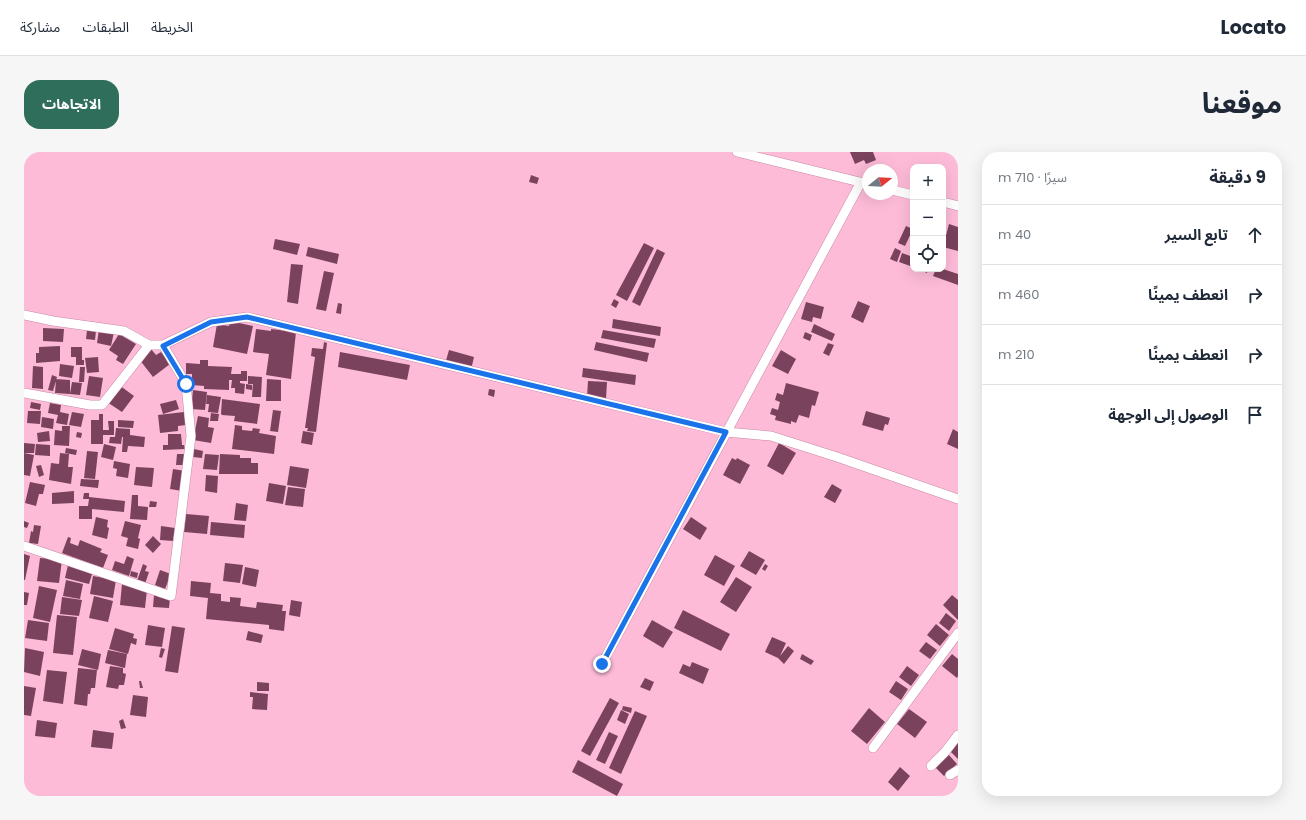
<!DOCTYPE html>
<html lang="ar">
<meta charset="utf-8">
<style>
:root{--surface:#fff;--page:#f6f6f7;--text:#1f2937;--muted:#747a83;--line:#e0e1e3;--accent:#2f6e5b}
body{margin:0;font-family:Poppins,"Noto Sans Arabic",sans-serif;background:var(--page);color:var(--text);direction:rtl}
.controls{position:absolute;right:12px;top:12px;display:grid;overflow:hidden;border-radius:8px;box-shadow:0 4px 16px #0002}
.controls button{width:36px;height:36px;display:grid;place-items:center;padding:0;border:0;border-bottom:1px solid var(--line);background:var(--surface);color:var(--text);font:20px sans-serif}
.compass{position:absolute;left:838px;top:12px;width:36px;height:36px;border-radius:50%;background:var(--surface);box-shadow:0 4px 16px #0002;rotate:72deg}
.stop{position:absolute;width:12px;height:12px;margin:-9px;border:3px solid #1a73e8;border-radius:50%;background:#fff}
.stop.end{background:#1a73e8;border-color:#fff;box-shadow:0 1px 4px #0008}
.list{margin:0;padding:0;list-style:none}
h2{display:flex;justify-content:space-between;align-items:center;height:52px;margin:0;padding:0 16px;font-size:17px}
h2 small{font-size:13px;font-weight:400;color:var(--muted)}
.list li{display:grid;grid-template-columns:26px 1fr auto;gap:12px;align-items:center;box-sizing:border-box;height:60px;padding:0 16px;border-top:1px solid var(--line)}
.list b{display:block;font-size:15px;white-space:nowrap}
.list em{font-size:13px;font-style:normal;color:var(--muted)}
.icon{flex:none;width:22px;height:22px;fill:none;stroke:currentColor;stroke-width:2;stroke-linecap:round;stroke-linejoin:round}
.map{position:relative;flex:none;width:934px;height:644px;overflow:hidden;direction:ltr;border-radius:16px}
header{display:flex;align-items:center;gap:24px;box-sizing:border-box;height:56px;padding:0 20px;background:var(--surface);border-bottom:1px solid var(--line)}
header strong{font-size:19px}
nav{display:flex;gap:22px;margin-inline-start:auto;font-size:14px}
.intro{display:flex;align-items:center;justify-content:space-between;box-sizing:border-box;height:96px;padding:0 24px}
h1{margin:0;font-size:28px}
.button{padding:10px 18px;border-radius:16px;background:var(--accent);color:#fff;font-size:14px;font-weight:700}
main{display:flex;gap:24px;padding:0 24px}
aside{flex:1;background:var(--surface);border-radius:16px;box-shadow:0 4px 16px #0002}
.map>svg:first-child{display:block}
.building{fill:#7a425d}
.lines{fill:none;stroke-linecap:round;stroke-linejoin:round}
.minor-casing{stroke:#c788a4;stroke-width:10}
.minor{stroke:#fff;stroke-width:9}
.route{stroke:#1a73e8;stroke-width:5}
</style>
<header>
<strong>Locato</strong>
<nav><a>الخريطة</a><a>الطبقات</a><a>مشاركة</a></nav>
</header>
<div class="intro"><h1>موقعنا</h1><a class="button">الاتجاهات</a></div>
<main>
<aside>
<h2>9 دقيقة<small>سيرًا · 710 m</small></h2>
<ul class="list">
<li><svg class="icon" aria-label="ahead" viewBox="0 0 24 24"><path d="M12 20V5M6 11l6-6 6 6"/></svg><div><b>تابع السير</b></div><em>40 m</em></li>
<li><svg class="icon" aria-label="right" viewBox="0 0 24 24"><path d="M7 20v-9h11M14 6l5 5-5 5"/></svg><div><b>انعطف يمينًا</b></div><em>460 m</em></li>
<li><svg class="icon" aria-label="right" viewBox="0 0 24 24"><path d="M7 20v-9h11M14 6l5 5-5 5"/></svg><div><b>انعطف يمينًا</b></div><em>210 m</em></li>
<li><svg class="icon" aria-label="arrive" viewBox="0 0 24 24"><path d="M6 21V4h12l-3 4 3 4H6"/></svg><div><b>الوصول إلى الوجهة</b></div></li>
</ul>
</aside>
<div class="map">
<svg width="934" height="644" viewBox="0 0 934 644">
<rect width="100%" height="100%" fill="#fdbbd8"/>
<path class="building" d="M826,0H849L852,8L842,12L840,8L831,12Z
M507,23L515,26L513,32L505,30Z
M925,72L934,75V99L919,95Z
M882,74L889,77L881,94L874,91Z
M251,87L276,92L273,103L249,97Z
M620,91L630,96L603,149L592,143Z
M284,95L315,102L313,112L282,104Z
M871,96L877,99L873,110L866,107Z
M633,97L641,101L616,154L608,150Z
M878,101L889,105V115L875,110Z
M267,112L279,113L274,152L263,150Z
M894,117H904L903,121Z
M912,117H919L934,122V133L909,124Z
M300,119L310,121L302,159L292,157Z
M590,147L595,150L592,156L587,153Z
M834,149L846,154L839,171L827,165Z
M782,150L800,155L797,167L789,165L788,170L777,167Z
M314,151L318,152L317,162L312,161Z
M589,167L637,175L636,184L588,176Z
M206,169L229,174L223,202L189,195L193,172L205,174Z
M790,172L811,182L808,189L787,180Z
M19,176L40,177L39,190L19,189Z
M75,177L90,180L87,194L73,191Z
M232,177L247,179V177L272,180L267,227L242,223L245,202L229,200Z
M63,178L72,179L71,188L62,187Z
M579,178L632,187L630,196L577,186Z
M781,180L788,183L786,189L779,186Z
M95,182L112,192L99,212L92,208L94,204L85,198Z
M300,190L303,191L292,280L283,279L284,276H281L291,205L287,204L288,196L299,197Z
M572,190L625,201L623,210L570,198Z
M804,191L810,193L805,204L799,201Z
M36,194V209L12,211V201H15V195Z
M47,195H58V208H60V213H52V205H47Z
M127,197L132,203L137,200L146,212L129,225L115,207Z
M425,198L450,205L447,218L421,212Z
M757,198L772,207L764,222L748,214Z
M316,200L386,213L383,228L314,215Z
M74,205L75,220L63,221L61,206Z
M176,208H184V214L208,215L207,222H217V219H223V229H216V231L221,232L220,242L211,241V236H207L208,228H205V238L180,237V234L168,233V222H162V211L176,212Z
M36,212L50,214L48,226L35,224Z
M9,214L19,215V237L8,236Z
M56,215H61L60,230H55Z
M559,216L612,223L611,233L558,225Z
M28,223L33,225L29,239L24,238Z
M65,224L79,226L76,245L62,243Z
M224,224L238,225L237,245H228L229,230V232H224Z
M32,227L46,228V242L31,241Z
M243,227L257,228V249H242Z
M564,229L583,230L582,247L563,245Z
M48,230L58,231L56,243L46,242Z
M762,231L795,240L791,254L788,253L785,266L775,263L772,271L767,269V272L751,268L752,264L746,262L748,256L754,258L756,250L751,248L753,241L759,243Z
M222,232L228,233V238L222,237Z
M95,233L110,244L98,260L83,250Z
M465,237L471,238L470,245L464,243Z
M169,238L183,240L181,258L167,257Z
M183,243L197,245L194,261L184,260L185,252H182Z
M198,247L236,252L233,272L210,269L211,264L198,263L197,262Z
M152,248L155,257L139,262L136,252Z
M7,250L17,252L16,258L6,256Z
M26,251L37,253L36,260L45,262L43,273L32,271L34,263L24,261Z
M249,258L257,259L254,280L246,279Z
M4,259H17L16,272L3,271Z
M842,259L866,266L864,273L861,272L859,279L838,273Z
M48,260L60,262L57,275L45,273Z
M160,260L162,273L154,274V279L136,281L134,263Z
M187,261L195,262L194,269H186Z
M75,262H79V292H67V268H75Z
M174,264L185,266L184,275L190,276L187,291L169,288Z
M18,265L30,267L29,277L17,275Z
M94,268L110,269L109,276L94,275Z
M84,269H90V283H79V278H85Z
M211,273L218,274V278L228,279L229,276L236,277L235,281L252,284L250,302L208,297Z
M38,274H46L45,294L30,293L31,278L38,279Z
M92,276L106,277V283L121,285L120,295L104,294L103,300H98L99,285H98L97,292L85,291L86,285H91Z
M929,277L934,280V297L923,292Z
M25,279L26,289L14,290L13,281Z
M279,279L290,281L288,293L277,291Z
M53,280L58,281L57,286L52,285Z
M144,282H157L158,293H160L161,297L139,298V293H144Z
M0,291L11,292L10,301H0Z
M755,291L772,301L759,323L743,314Z
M12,292L26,293V304L11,303Z
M80,292L92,295L89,308L77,305Z
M42,296L53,298L52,303L41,301Z
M170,297L179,299L178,306L169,305Z
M63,299L74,300L71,327L60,326Z
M0,301L10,303L6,324L0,323Z
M36,301L45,302L44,315H49L47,332L25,328L27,311L35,312Z
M153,302H161V313H152Z
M181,302L195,303L193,318L179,317Z
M196,302L216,303V306H227V311H234V322H195Z
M708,306L712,308L713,306L726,313L716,332L699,323Z
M90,309L106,312L104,326L92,324L93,317L89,316Z
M17,313L20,323L15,325L12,314Z
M266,314L285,317L282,336L263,333Z
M112,315L130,316L128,335L110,333Z
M149,317L161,319L158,339L146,337Z
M182,323L194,324L193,341L181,339Z
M57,327L75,328L74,336L56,334Z
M6,330L21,333L19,342H15L12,354L1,351Z
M245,331L262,334L259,352L242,349Z
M808,332L818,338L811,351L800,345Z
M264,335L281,337L279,355L261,353Z
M50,339V351L28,352V341Z
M60,341H65V345L101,349L100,360L68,357V367H55V354H64L65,347H59Z
M108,343H114V354L124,355L123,368L106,367Z
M126,349L133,350L132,355H125Z
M212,351L224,353L222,369L210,368Z
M162,362L185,364L183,382L160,380Z
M72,365L84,368L83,375L85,376L83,387L68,383Z
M667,365L683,376L676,388L659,377Z
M0,369L5,371L3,376L0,375Z
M101,369L117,373L114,386L116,387L114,397L102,394L104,386L97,384Z
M187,370L221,373L220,386L186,383Z
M10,373L17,374L14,392L5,391L7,379L9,380Z
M137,374L151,376L149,389L136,388Z
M129,384L137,392L129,401L121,393Z
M44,385L47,386L46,391L54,394L56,388L78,397L76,400L84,403L79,416L38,401Z
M725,399L741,408L732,423L716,414Z
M0,402L6,404L1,428H0Z
M691,403L711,414L700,434L680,423Z
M103,404L110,407L105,424L88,418L91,409L100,412Z
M16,406L38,408L35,431L13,429Z
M201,411L219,413L216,431L199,429Z
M119,412L123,414L121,419L125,420L121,432L113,429Z
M741,412L744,414L741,419L738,417Z
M44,413L69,419L65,432L41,426Z
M221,415L235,418L232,435L218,432Z
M136,418L147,422L141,437L131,433Z
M107,419L114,421L113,426L106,424Z
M69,424L92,428L89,446L66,442Z
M712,425L728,435L712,460L696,450Z
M42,428L59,432L56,447L39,444Z
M167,429L187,431L186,441L197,442V449L206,450V445L217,446L216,454L232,456L233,450L259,453L258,459H262L260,479L245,477V473L182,467L184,446L166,444Z
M98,432L112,434L111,437L123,438L121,456L96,453Z
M15,434L33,438L26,470L9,466Z
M0,440L5,441L3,453H0Z
M130,443L135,444L134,445L146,446L145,456L129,455Z
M928,443L934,448V468L919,453Z
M70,444L89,449L84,470L65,466Z
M38,445L58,448L55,464L36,462Z
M267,448L278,450L276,465L265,463Z
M659,458L706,482L697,499L650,476Z
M922,461L932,469L925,479L915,471Z
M33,463L53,465L49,503L29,501Z
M4,468L25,471L23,489L1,486Z
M628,468L649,480L639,496L619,484Z
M912,472L925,483L916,494L903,483Z
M124,473L141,476L138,495L121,493Z
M148,474L161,476L154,521L141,519Z
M91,476L110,482L109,486L113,487L112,493L107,491L104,502L85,497Z
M224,479L239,483L237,491L222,488Z
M748,485L762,491L756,504L764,494L770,499L760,512L754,506L741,500Z
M902,490L913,498L906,507L895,499Z
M1,496L20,500L16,524L0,520Z
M137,496L141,497L138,506L135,505Z
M58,497L77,502L74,518L54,513Z
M84,498L103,502L101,516L81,511Z
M778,502L790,509L787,513L776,507Z
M928,502L934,507V524L933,526L918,514Z
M668,510L685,517L679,532L655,521L659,512L666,515Z
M86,514L99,516V521L102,522L100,533H95L94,537L82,535Z
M883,514L895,523L887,534L875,525Z
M54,516L73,518L71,536H67L66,542H64L63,554L50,552Z
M23,518L43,520L39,552L19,549Z
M621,526L630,530L626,539L616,535Z
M115,529H117L119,536H116Z
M872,529L884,537L877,548L865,540Z
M233,530L245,531V539H233Z
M0,534L12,536L7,564L0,563Z
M226,540L244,542L243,558L228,557L229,545H226Z
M109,543L124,545L122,565L106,563Z
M586,546L595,551L566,604L557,599Z
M599,554L608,556L607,561L598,558Z
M845,556L861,570L843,592L827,579Z
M885,557L903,570L891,586L873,572Z
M597,558L605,562L601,572L593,568Z
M611,559L623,564L597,622L585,616Z
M99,567L102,576L97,577L95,569Z
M13,568L33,571L31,586L11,584Z
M69,578L90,581L88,597L67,595Z
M585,580L594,584L581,612L572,608Z
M934,589V607L925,598Z
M924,602L933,612L920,624L910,614Z
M554,608L599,632L593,644L548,620Z
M876,615L886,624L874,639L864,630Z"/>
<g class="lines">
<g class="minor-casing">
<path id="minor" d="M713,0L844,32
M868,38L889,43
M919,50L934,54
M0,163L29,169L100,179L125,193H139L187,170L223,165L702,280L747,284L813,305L934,347
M0,241L66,253H78L125,193
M0,394L147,444L167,284L162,232L139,193
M578,512L837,30
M849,596L934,481
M907,614L921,600L934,583
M926,623L934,618"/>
</g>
<use href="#minor" class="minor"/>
</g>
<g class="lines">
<path class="route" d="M162,232L139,194L187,170L223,165L702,280L578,512"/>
</g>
</svg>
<div class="controls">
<button>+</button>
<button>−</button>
<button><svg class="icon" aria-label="locate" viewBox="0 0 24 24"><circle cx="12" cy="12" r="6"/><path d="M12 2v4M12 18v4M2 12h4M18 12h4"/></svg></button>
</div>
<svg class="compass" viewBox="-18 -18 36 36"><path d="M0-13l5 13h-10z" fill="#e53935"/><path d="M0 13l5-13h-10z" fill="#747a83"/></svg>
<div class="stop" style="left:162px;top:232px"></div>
<div class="stop end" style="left:578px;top:512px"></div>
</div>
</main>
